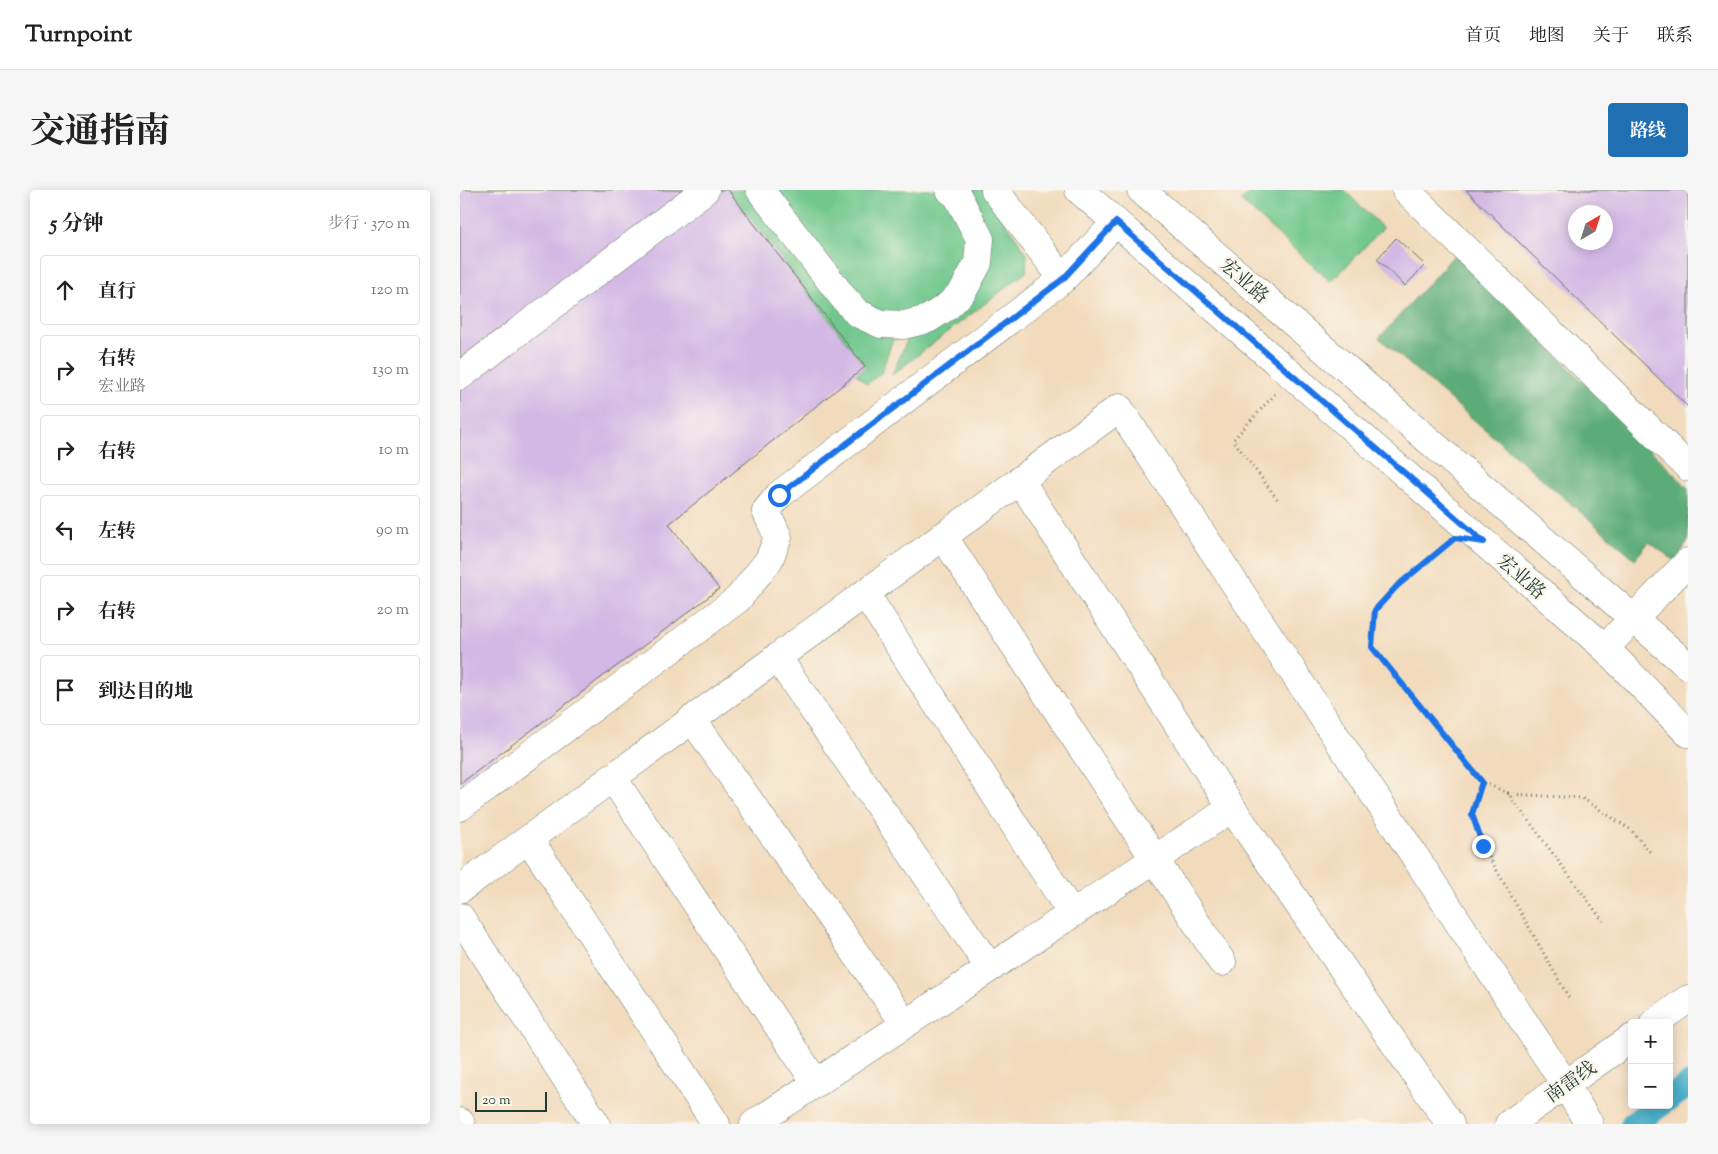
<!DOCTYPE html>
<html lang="zh">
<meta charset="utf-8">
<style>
:root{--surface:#fff;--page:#f6f6f6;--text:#222;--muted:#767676;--line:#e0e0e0;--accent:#1f6fb2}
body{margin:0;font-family:"Sorts Mill Goudy","Noto Serif SC",serif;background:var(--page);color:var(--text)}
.controls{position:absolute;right:15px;bottom:15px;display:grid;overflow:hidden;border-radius:5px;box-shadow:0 2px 12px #0003}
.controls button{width:45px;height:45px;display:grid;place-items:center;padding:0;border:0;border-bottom:1px solid var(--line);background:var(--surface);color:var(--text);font:25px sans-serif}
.compass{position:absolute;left:1108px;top:15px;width:45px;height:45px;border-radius:50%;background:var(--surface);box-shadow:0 2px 12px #0003;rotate:39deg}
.scale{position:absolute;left:15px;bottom:12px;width:72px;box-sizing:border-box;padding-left:5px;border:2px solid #1f3d34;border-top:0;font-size:14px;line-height:18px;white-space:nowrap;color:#1f3d34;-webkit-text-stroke:4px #fbf7ec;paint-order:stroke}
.stop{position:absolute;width:15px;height:15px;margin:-11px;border:4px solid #1a73e8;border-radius:50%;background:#fff}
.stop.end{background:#1a73e8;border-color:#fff;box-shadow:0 1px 5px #0008}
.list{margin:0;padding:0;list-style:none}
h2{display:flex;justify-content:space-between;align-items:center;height:65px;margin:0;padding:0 20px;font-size:21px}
h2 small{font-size:16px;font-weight:400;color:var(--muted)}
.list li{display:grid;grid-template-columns:32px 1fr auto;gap:15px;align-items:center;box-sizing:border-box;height:70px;margin:0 10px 10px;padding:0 10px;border:1px solid var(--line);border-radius:5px}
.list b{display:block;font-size:19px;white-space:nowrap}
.list p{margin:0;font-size:16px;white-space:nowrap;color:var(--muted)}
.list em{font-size:16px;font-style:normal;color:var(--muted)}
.icon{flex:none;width:28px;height:28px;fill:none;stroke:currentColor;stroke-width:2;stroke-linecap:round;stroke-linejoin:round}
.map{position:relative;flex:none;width:1228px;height:934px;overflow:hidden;border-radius:5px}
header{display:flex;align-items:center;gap:30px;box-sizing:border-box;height:70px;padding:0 25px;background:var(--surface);border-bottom:1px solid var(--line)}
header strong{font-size:24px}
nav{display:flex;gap:28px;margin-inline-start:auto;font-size:18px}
.intro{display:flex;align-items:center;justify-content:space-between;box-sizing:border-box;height:120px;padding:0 30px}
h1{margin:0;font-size:35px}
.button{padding:12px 22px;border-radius:5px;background:var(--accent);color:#fff;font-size:18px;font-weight:700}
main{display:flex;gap:30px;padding:0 30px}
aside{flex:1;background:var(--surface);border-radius:5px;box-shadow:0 2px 12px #0003}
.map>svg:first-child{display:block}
.green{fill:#71c78d;stroke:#488260}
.forest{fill:#5cac78;stroke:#3e7456}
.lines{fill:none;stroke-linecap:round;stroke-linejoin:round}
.canal{stroke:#49afc8;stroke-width:25}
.building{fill:#d3b8e5;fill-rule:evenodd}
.minor-casing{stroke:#697464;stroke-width:29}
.path{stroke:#697464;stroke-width:3;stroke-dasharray:1 4;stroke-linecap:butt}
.minor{stroke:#fff;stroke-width:28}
.route{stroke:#1a73e8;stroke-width:6}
.labels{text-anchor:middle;stroke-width:5;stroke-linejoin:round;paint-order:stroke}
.street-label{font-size:19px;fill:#1f3d34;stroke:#fbf7ec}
</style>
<header>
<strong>Turnpoint</strong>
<nav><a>首页</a><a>地图</a><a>关于</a><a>联系</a></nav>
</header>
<div class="intro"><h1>交通指南</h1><a class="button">路线</a></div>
<main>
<aside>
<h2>5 分钟<small>步行 · 370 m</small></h2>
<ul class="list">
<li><svg class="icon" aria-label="ahead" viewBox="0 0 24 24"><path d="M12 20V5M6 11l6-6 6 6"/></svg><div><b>直行</b></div><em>120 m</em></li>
<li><svg class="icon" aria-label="right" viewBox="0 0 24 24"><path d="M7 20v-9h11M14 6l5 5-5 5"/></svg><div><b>右转</b><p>宏业路</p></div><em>130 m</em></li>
<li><svg class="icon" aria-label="right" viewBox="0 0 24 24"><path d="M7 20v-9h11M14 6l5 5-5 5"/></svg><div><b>右转</b></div><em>10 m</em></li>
<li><svg class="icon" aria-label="left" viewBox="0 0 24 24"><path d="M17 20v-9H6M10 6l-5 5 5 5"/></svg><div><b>左转</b></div><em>90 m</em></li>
<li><svg class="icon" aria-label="right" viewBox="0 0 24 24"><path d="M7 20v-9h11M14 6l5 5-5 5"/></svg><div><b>右转</b></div><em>20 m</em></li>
<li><svg class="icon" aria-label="arrive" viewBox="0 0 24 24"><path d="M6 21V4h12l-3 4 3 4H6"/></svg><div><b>到达目的地</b></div></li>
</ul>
</aside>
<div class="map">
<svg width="1228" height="934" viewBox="0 0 1228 934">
<rect width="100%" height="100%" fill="#fbf7ec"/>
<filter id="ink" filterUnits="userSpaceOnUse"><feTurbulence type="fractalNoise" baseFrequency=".02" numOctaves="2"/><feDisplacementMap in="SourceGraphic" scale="10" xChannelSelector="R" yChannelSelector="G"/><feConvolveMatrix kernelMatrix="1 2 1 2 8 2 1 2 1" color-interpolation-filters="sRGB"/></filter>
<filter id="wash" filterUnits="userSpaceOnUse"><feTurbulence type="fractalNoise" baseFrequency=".0096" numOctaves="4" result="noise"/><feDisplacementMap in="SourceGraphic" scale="20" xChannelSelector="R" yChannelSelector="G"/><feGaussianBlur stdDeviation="1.12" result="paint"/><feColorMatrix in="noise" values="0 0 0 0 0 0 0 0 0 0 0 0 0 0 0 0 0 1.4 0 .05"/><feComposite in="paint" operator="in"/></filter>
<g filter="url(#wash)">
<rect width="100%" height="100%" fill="#f2dbbd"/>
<path class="green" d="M268,0H524L567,64L566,82L432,185L448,148L433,149L421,183L407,194L396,184L405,176Z
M792,0H884L923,38L871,92L781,11Z"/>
<path class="forest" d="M996,63L1228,298V351L1215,371L1189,352L1175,369L919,148Z"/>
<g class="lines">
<path class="canal" d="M1209,909L1228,895
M1173,934L1200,915"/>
</g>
<g id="blocks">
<path class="building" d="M0,0H268L405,177L209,334L259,399L0,594Z
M1006,0H1228V217L1066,59ZM1116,22H1146V52H1116Z
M936,48L965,75L945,96L917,69Z"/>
</g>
</g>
<g filter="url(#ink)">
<use href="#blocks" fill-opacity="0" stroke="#697464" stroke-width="1"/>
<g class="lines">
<g class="minor-casing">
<path id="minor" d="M300,0L382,106L397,123L421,134L444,135L468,129L488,116L503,101L518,73L520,49L497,5L490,0
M535,0L603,89
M619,0L1145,458L1228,543
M681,0L1228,476
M946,0L1228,277
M0,186L245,0
M560,290L772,618L990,934
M483,346L762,772
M405,403L612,724
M1145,458L1228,372
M317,467L530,778
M232,529L445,834
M152,587L356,893
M0,617L278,409L309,370L318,347L306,321L319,305L603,89L656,32
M69,649L256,934
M0,699L659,218L1105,894L1129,934
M0,727L136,934
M1194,833L1228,809
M0,932L1,934
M294,934L772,618
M1049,934L1172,848"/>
</g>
<path class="path" d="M815,204L773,250L818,310
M986,355L937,396L915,420L912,457L1022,592L1048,603L1143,731
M1022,592L1012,624L1023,656L1109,808
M1048,604L1122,608L1171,640L1191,663"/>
<use href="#minor" class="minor"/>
</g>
</g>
<g class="lines" filter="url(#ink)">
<path class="route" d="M319,305L603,89L656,32L1024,352L995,348L937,396L915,420L912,457L1022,592L1012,624L1023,656"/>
</g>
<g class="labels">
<g class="street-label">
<text transform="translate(785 90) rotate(41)" y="7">宏业路</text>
<text transform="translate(1062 386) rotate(41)" y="7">宏业路</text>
<text transform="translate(1110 891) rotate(-35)" y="7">南雷线</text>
</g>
</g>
</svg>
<div class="controls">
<button>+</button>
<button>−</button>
</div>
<svg class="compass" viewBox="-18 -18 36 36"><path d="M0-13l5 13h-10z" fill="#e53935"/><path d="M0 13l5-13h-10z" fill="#767676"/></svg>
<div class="scale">20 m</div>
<div class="stop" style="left:319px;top:305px"></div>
<div class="stop end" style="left:1023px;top:656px"></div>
</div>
</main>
